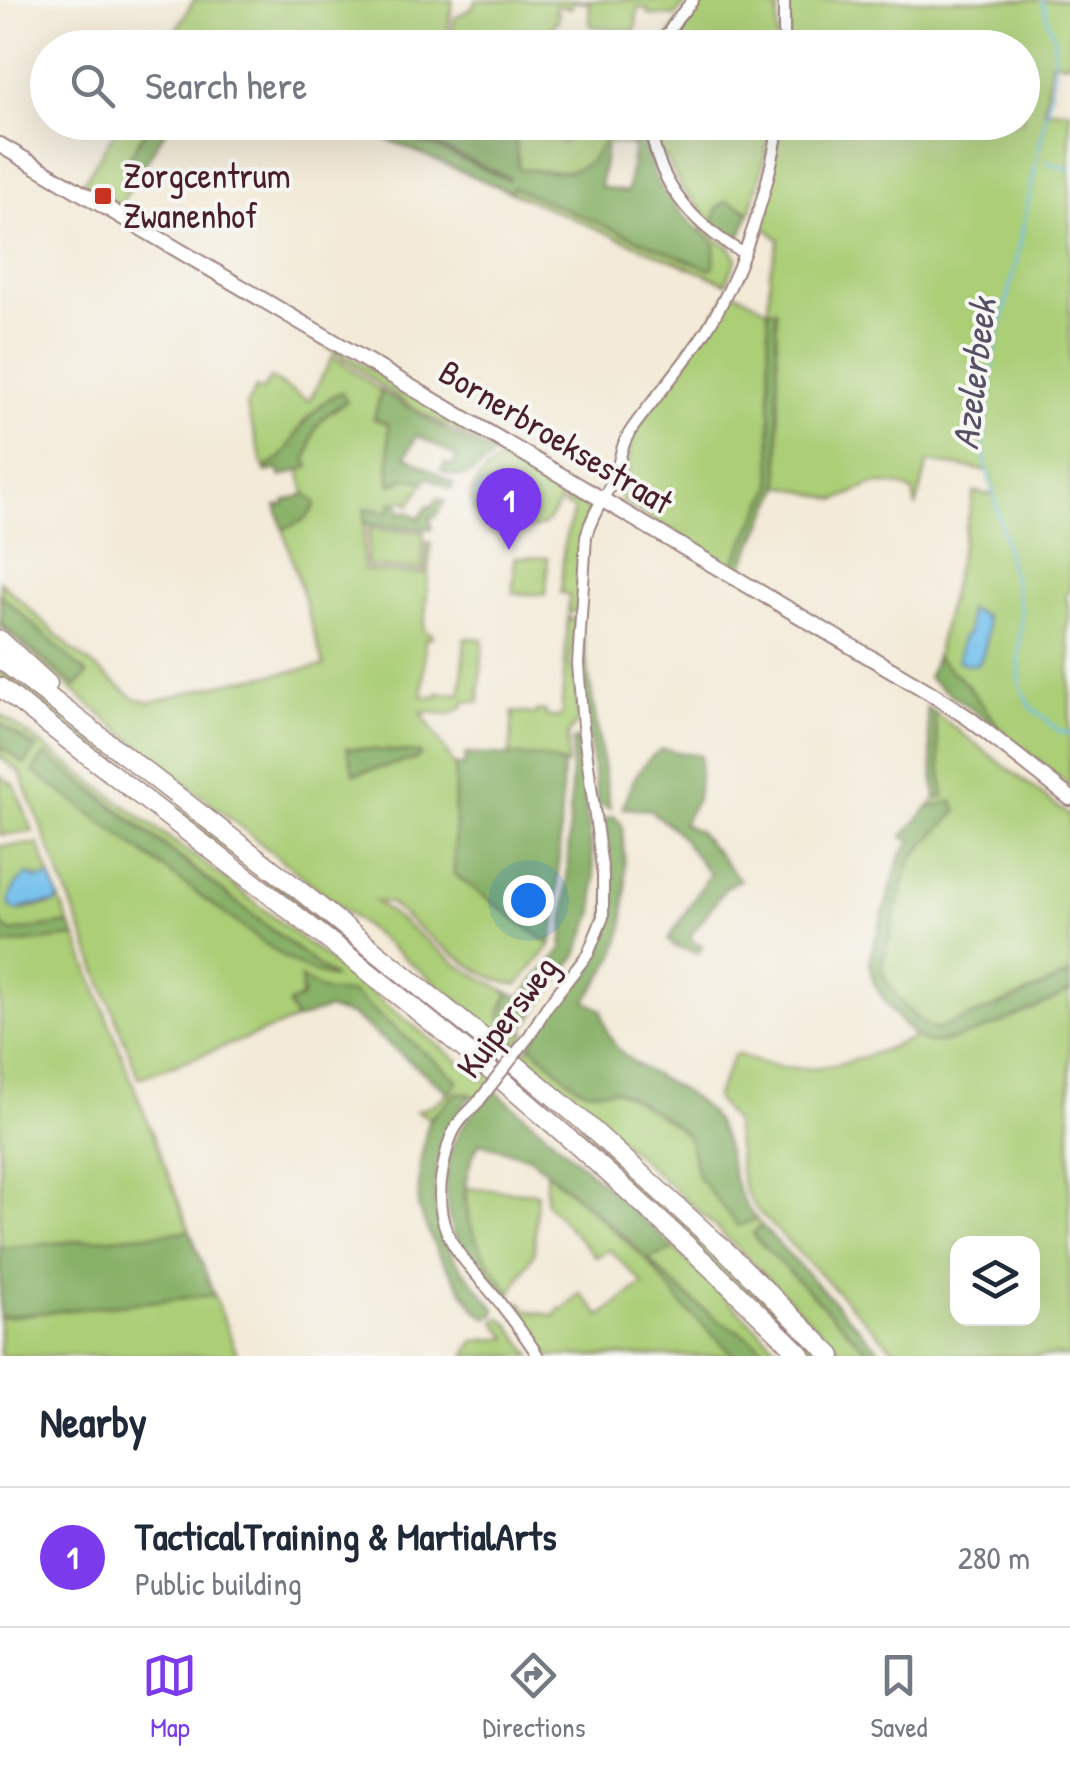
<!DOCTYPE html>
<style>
:root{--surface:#fff;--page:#f2f2f3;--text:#1f2937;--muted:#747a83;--line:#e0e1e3;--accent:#7c3aed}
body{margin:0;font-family:"Patrick Hand",sans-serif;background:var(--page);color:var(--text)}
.controls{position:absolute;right:30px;bottom:30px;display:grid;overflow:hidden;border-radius:20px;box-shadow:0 10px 40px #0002}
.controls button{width:90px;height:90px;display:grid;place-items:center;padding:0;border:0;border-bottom:2px solid var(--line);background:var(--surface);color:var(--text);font:50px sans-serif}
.you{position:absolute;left:528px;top:900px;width:35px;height:35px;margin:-25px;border:8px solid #fff;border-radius:50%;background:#1a73e8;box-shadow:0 0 0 15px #1a73e833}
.badge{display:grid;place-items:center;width:65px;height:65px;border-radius:50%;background:var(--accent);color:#fff;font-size:32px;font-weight:700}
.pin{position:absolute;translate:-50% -82px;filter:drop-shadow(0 2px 5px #0008)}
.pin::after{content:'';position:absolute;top:52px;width:35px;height:30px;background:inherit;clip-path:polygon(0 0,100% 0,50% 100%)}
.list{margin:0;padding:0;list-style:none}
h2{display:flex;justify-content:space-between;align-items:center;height:130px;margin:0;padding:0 40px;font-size:42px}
h2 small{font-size:32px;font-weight:400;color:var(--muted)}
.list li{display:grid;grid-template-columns:65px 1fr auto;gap:30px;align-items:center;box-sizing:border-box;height:140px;padding:0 40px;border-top:2px solid var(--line)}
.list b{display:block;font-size:38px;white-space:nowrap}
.list p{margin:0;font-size:32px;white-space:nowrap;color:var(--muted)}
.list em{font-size:32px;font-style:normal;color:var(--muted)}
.icon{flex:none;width:55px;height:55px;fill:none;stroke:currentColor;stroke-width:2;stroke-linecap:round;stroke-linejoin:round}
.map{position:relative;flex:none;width:1070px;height:1356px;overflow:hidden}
.search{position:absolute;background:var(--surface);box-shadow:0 10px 40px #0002;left:30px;right:30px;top:30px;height:110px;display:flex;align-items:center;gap:25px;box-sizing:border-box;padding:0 35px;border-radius:55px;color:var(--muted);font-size:38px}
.sheet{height:270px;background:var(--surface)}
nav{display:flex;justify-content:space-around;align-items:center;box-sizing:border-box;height:140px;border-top:2px solid var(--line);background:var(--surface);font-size:28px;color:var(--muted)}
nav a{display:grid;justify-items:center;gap:5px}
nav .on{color:var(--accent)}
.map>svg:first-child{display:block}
.green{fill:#abce77;stroke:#7a7651;stroke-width:2.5;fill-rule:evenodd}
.forest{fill:#88b168;stroke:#69684a;stroke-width:2.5}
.water{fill:#72c0ec;stroke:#5e708c;stroke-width:2.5}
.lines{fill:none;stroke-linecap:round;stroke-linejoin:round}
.stream{stroke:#72c0ec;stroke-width:2.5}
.minor-casing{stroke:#9e8481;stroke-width:14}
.secondary-casing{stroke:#9e8481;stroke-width:18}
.motorway-casing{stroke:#9e8481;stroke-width:21}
.minor{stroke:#fff;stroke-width:10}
.secondary{stroke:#fff;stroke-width:14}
.motorway{stroke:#fff;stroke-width:18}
.minor-bridge-casing{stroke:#9e8481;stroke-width:14;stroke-linecap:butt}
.minor-bridge{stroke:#fff;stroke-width:10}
.poi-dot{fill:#c8321e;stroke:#f6f6f2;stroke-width:4}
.labels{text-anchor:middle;stroke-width:8;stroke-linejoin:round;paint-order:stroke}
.poi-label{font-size:35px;fill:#4a1f2b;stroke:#f6f6f2;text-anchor:start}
.street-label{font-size:35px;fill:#4a1f2b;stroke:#f6f6f2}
.water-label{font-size:38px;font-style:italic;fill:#564f65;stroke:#f6f6f2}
</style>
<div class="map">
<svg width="1070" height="1356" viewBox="0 0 1070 1356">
<rect width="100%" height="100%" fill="#f6f6f2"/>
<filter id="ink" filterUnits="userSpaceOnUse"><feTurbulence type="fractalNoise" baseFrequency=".01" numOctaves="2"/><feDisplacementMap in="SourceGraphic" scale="20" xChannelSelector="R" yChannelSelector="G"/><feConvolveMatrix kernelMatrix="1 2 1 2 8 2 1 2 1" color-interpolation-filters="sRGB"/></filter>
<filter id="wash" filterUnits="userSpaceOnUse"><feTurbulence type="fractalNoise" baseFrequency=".0048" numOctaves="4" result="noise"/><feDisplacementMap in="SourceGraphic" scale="40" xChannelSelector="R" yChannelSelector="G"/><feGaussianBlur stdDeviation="2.25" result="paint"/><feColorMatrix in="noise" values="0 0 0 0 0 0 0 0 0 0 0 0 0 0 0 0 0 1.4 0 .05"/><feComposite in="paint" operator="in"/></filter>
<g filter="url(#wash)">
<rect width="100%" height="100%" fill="#f3ead7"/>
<path class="green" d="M194,0H453L448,30L440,47L203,48L197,45L195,47L165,48Z
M476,0H689L675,16L651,15L648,14V9L638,8L635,32L591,26L589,15L590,3L573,1L571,8L556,6L555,11L559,12L558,21H555L553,28H549L548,33H538L537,41L568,47H491V44L488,47L452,48L451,35L455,18L473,7Z
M707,0H757L778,10L777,47L661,48L678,22L683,27Z
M788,0H1070V62L1051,63L1044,110H1070V589L1066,595L1070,616L1066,632L1070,651V787L1003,732L967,685L936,657L974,492L993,495L988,471L928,462L916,508L913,492L901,486L884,484L872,485L837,500L780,485L776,311H768L772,487L732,566L622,502L620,494L626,475L630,444L634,434L731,290L768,309L770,271L779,240L758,221L782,123L1022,122V48L789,47Z
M120,123H150L123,168L137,177L120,205L81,182L85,180Z
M369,123H428L424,145Z
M518,123H548L546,124L562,143L573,134L576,123H601L600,133L633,138L632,146L604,142C583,182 555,170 519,169L515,139Z
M652,123H772L761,173L750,212L739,205L714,224L711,229L703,222L707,217L681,187L666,157L660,162Z
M512,187L709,269L715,244L699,231L702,228L731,249L737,258L726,283L510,192Z
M323,341L498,444V449C459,435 419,413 385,389C363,373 343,356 319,342Z
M333,356L381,391L374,418L388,423L390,483L394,485L405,478L425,482L409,505L405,500L391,503L390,512L365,508L363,570L425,574L427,542H431L424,631L431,633L432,637L425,639L423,697H437L438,693L461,694L465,638L483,639L479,702L464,701L463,707L450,714L421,712L455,766L454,874L551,945L519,984C490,988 411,924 390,903L375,901L458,965L509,993L502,1007L505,1027H508L502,1036L109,722L0,627V623L76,687L87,675L0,594V581L72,649L134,698L151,702L229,682L324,666L283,529L302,521L314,509L306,496L299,470L308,467L306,458C312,449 309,443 313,433C318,419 334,409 346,402C336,404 322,406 314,412C291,429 295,455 264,468L246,406L256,388L262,391L270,378L309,401ZM348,748L420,753L416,759L355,774Z
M503,456L565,492C560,502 553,518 543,525C534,531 522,528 512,527C497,526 486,526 476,514C458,491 488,469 503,456ZM481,485L507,488L518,503V510L505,513L479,509C472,501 475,493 481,485Z
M569,495L589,509L584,525L577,611L568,613L569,594L561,593L564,543L574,509L563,505Z
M369,529L424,532L422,570L367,566Z
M515,557L548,558L546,595L513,593Z
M568,617L576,620L570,666L574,670L579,720L568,735L567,765L555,761L510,756L513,712L536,714L537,710L546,711V717H561Z
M0,667L500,1059L523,1029L527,1033L505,1063L627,1168L824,1356H808L506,1075L477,1100L472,1095L449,1102L430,1118L416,1111C436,1105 446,1097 458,1080L352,993L326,992L301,979C303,995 303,998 289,1005L296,1020L139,1078L20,772L0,757V746L25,764L36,748L0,723V714L217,873L483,1080L495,1065L324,927L0,676ZM45,755L102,796L332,977C304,972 283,956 260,940L34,771Z
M934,712L1070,816V974L1013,1000L936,1030C916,1023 882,985 882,964L910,860L957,812L953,801L928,808L936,799L944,796Z
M0,776L15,786L33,832L0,835Z
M38,844L51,877L37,879L33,875L23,910C35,903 51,910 59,898L69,923L12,932L0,924V846Z
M76,937L190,1231L0,1248V945Z
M1070,991V1356H900L757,1210L745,1191L741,1178L734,1123L715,1098L734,1055L737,1054C801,1084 856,1062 917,1036L925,1042L1016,1016ZM958,1244H1032V1318H958Z
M530,1045L576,1086L615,1090L625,1094L676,1126L688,1137L699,1178L738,1225L756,1219L762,1226L755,1231L754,1236L873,1356H846L721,1232L524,1053Z
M546,1171L646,1259L675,1249L786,1356H772C756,1340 738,1332 719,1320C694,1304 672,1283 651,1262L684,1307L735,1356H546L516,1314L521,1302L526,1310L556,1316L559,1309H564L580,1293L601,1316L643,1284L610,1250L596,1257L546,1203Z
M466,1188L537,1193L534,1253L511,1293C486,1260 464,1231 466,1188Z
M214,1295L238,1356H0V1317Z
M501,1318L508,1323L532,1356H465L474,1341L508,1338L495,1321Z"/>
<path class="forest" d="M150,123H170L137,177L123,168Z
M349,123H369L425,145L428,144L508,180L510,178L429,142L431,123H518L515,139L519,169C554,171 584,182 603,142H607L600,187L626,192L628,189L635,138L647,140L650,145C642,180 691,224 715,244L714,267L709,269L512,187L510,192Z
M728,201L750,212L738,243L735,244L711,229C718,216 710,209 728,201Z
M768,310H776L780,488L740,571L732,566L772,487Z
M381,391L454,435L496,454C475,470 467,485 441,470L445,463L452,467L457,457L417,435L406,456L454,484L451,489L429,477L425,482L405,478L391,485L388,424L374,419Z
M341,392L347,401C334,409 316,420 313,436C310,445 312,450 306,459L309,467L281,477L278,469L266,472L264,468C285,459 286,450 298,432C309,415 323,400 341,392Z
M306,494L316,503C310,519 297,524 283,529L276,506L285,504V501Z
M438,498L445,501L435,517H430L432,529L365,525V508L390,512V503H398L401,513L408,511L419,519L428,505L432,507Z
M0,594L87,674L76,687L0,623Z
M582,634L610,808L598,804L582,685Z
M936,657L967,685L1003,732L928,678Z
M926,707L934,712L944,797L936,799Z
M0,723L36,749L25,764L0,746Z
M577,738L595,878L594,912L577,955L523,1029L505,1027L500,1015L509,994L503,990L520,997L562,949L566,902L573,740Z
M347,748L420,753V755L416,759L354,774Z
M662,749L701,756L697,799L682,824L698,831L740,880L731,884L724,890L691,935L693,943L702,945L699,953L676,947L668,940L710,874C698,861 689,846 677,832C670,824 658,819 650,810L623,808C628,787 642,760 662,749Z
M45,754L334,978C305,972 284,957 260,940L33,771Z
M466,754L543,757L563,765L556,923L551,945L454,874L455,766H464Z
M953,801L957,811L910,860L882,964C882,985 916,1023 936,1030L1013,1000L1070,974V991C1045,1004 949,1050 925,1042C912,1037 899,1020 891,1010C877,989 868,980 871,954L901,855L912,840L902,837L928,808Z
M615,816L622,825L626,885L623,929L614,958L586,1001L602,1010C607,1071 676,1074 710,1114C735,1143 724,1185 756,1219L738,1226L699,1178L688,1137L676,1126L625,1094L615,1090L586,1091L576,1086L530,1045L591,956L605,928L609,887L600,830L604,819Z
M69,923L76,937L0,945V924L12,932Z
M301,978L326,992L352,993L458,1080L449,1093L353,1016L327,1009L296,1020L289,1005L291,1002L301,999L303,995Z
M494,1090L552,1138L675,1249L648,1259C670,1282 693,1303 720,1321C739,1332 757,1340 772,1356H735L684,1307L646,1259L628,1240L530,1157L479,1143C447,1203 475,1245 511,1293L508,1297H502C490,1284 476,1270 465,1255C439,1217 438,1157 467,1120C475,1109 485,1100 494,1090Z
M457,1092L472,1095C430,1140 422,1210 456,1261C467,1278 484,1292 495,1309V1314L487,1318L476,1310L438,1254L418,1208L420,1164L428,1121Z
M762,1226L885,1356H873L758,1241L753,1233Z
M190,1231L214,1295L0,1317V1248Z"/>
<path class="water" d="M481,485L507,488L518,503V510L505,513L479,509L476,504L475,493Z
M968,609L985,617C989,633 986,649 979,664L969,665L958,661L962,637L968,633Z
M28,874L37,879L51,877L59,898L56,903L31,905L17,911L10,906C8,892 17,882 28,874Z"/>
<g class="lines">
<path class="stream" d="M1042,0L1054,39V73L1016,263L994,354L983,450L1021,611L1019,658L1020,685L1031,707L1058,730L1070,734
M1047,162L1070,169"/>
</g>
</g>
<g filter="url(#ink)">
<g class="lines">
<g class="minor-casing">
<path id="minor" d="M784,0V48
M658,48L678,18L693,0
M650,122C656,182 692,224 743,253
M530,1035L546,1008L588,954L603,917V875L583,727L578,664L586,536C592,515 603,499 613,481C620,467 619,451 627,437C634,424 645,412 654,400C673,376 693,352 709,326C743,271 770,186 779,122
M479,1101C472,1109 463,1116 458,1124C449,1136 446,1154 443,1168C430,1233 460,1254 497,1299C511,1318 526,1336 538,1356"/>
</g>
<g class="secondary-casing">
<path id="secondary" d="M0,145L929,692L970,719L1070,798"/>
</g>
<g class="motorway-casing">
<path id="motorway" d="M0,640L48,684
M0,659L298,889L502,1053L583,1121L728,1253L832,1356
M0,687C170,821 347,949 512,1089C612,1174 709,1264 802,1356"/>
</g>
<use href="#minor" class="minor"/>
<use href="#secondary" class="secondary"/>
<use href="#motorway" class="motorway"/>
<g class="minor-bridge-casing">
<path id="minor-bridge" d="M479,1101L530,1035"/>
</g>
<use href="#minor-bridge" class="minor-bridge"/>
</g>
</g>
<rect class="poi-dot" x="93" y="186" width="20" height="20" rx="5"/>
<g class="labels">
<g class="poi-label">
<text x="123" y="188">Zorgcentrum<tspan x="123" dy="40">Zwanenhof</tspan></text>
</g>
<g class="street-label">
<text transform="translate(556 437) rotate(31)" y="12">Bornerbroeksestraat</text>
<text transform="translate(507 1017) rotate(-53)" y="12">Kuipersweg</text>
</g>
<g class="water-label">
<text transform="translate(974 374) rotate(-83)" y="13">Azelerbeek</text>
</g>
</g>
</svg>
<div class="controls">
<button><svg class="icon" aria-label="layers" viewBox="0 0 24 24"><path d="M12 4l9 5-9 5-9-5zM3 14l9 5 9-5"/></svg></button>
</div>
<div class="you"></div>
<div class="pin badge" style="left:509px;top:550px">1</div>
<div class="search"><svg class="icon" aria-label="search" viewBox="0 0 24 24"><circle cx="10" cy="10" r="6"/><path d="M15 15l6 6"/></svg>Search here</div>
</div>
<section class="sheet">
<h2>Nearby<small></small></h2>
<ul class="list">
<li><span class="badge">1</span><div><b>TacticalTraining &amp; MartialArts</b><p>Public building</p></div><em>280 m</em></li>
</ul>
</section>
<nav>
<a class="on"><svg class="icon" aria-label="map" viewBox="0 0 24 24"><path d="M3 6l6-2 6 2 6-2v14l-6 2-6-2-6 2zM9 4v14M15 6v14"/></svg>Map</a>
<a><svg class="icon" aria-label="directions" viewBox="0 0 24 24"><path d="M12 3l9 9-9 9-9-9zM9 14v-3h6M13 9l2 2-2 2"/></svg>Directions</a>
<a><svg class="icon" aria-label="saved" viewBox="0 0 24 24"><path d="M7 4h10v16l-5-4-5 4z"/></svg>Saved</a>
</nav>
